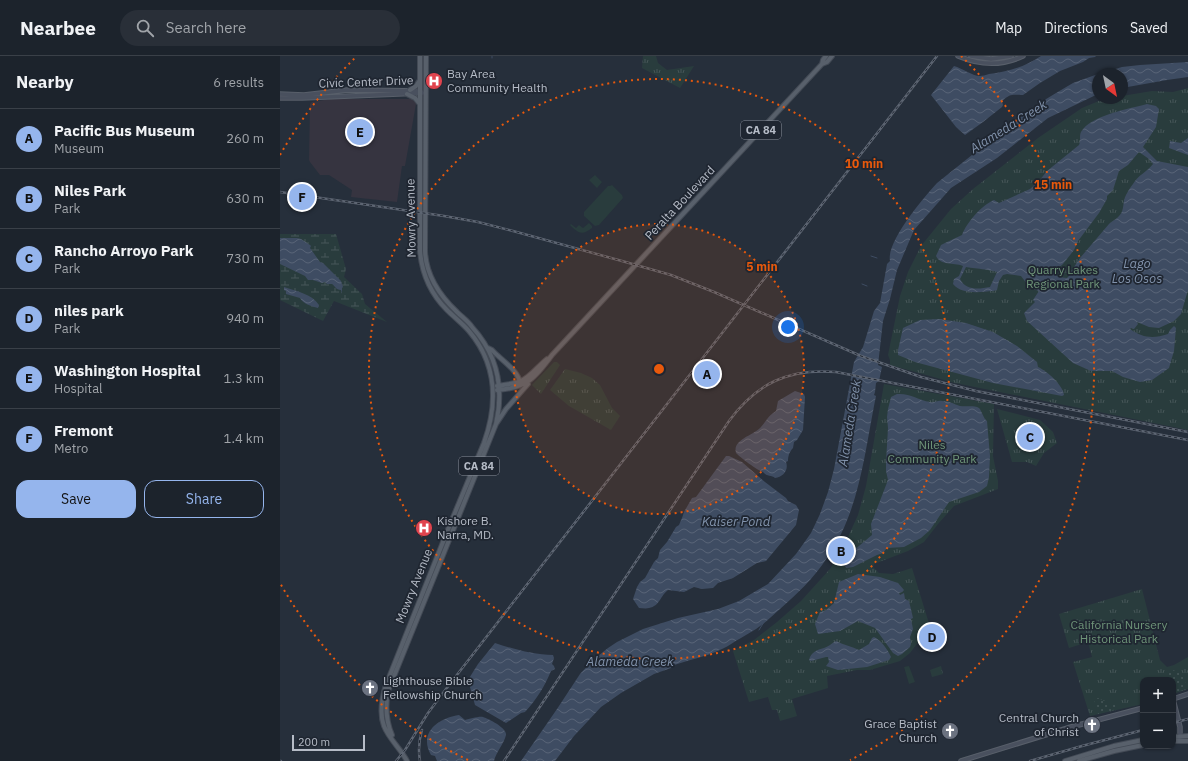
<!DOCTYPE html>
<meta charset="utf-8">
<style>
:root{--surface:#1c232c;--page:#292f38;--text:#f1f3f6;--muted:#a0a4a9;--line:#3a4048;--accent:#95b5ed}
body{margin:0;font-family:"IBM Plex Sans",sans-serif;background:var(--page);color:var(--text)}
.controls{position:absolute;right:12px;bottom:12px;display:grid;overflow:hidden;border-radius:8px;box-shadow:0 1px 3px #0004}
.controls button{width:36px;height:36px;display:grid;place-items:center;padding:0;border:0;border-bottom:1px solid var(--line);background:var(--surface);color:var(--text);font:20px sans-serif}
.compass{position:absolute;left:812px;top:12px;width:36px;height:36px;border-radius:50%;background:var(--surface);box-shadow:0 1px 3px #0004;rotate:147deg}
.scale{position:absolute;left:12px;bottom:10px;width:73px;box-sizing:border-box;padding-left:4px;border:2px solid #b6bcc7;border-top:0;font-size:11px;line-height:14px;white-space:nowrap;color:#b6bcc7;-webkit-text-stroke:3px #1f2631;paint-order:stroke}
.you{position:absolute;left:508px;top:271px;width:14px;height:14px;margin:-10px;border:3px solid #fff;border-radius:50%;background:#1a73e8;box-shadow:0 0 0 6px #1a73e833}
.badge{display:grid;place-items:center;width:26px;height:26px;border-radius:50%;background:var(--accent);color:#111;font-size:13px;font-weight:700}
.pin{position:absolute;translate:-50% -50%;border:2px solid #fff;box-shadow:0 1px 4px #0006}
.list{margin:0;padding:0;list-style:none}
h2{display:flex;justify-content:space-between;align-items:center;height:52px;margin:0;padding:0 16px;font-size:17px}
h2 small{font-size:13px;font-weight:400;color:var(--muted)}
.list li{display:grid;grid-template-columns:26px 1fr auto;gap:12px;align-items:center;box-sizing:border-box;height:60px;padding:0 16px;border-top:1px solid var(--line)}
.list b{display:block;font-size:15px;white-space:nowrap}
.list p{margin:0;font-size:13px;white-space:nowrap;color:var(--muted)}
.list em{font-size:13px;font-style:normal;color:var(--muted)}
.actions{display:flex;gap:8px;padding:12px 16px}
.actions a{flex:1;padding:9px 0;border:1px solid var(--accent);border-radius:12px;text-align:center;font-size:14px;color:var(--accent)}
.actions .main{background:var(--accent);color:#111}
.icon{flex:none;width:22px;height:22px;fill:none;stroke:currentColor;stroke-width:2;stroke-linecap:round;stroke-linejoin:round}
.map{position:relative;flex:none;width:908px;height:705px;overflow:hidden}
header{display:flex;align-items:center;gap:24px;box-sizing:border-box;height:56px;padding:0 20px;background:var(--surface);border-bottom:1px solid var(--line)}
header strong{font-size:19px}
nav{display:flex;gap:22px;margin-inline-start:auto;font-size:14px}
.search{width:280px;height:36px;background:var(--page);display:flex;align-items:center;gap:10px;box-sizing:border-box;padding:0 14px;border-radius:22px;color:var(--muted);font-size:15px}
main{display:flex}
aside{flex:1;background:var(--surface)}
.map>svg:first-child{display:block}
.medical{fill:#363440}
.grass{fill:#293c3d}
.wetland{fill:url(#wetland-marsh)}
.park{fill:url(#park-tufts)}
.garden{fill:url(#garden-dots)}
.water{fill:url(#water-waves);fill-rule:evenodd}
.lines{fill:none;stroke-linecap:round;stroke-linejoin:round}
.stream{stroke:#3e4c62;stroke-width:1}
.secondary-casing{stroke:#585f6a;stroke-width:5.5}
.primary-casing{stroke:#434a55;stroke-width:6}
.secondary{stroke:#49505e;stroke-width:3.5}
.primary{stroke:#58606b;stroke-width:4}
.rail-casing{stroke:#5d6572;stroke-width:2.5}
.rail{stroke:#1f2631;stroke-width:1;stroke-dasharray:3;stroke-linecap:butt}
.ring{fill:none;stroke:#e8590c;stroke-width:2;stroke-dasharray:2 4}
.labels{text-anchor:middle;stroke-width:3.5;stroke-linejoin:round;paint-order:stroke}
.shield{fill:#1f2631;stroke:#898f9a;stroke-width:1}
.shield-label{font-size:11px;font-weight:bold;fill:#b6bcc7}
.poi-label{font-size:12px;fill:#b6bcc7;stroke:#1f2631;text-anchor:start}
.street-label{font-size:12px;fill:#b6bcc7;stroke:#1f2631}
.park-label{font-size:12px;fill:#6f9579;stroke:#1f2631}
.water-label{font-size:13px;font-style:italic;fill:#8192ab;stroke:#1f2631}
.centre{fill:#e8590c;stroke:#1f2631;stroke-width:2}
.ring-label{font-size:12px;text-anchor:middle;font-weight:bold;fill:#e8590c;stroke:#1f2631;stroke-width:3.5;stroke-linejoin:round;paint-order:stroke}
</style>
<header>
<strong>Nearbee</strong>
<div class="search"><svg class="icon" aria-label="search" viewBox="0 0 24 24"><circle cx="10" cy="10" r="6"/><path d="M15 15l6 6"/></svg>Search here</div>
<nav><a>Map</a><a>Directions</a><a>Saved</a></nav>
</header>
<main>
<aside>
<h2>Nearby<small>6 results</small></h2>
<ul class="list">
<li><span class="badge">A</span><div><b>Pacific Bus Museum</b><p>Museum</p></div><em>260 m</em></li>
<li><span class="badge">B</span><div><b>Niles Park</b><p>Park</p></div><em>630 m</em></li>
<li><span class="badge">C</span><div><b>Rancho Arroyo Park</b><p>Park</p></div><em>730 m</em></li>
<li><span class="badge">D</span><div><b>niles park</b><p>Park</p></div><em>940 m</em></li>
<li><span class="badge">E</span><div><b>Washington Hospital</b><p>Hospital</p></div><em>1.3 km</em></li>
<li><span class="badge">F</span><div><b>Fremont</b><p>Metro</p></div><em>1.4 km</em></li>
</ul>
<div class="actions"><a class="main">Save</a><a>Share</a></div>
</aside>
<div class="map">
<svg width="908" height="705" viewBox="0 0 908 705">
<defs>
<pattern id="wetland-marsh" width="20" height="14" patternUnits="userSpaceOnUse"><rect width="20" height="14" fill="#293c3d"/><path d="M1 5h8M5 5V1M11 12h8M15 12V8" fill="none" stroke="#465658"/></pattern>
<pattern id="park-tufts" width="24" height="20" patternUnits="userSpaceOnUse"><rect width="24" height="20" fill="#293c3d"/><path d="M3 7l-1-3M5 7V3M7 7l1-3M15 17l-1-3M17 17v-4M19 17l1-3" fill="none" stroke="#465658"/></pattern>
<pattern id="garden-dots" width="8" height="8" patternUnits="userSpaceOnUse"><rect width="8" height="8" fill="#293c3d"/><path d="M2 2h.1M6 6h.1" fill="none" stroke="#465658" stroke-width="1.8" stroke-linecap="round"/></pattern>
<pattern id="water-waves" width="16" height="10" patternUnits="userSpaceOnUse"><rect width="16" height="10" fill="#3e4c62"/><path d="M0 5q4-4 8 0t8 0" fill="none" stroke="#586477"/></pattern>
</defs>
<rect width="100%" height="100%" fill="#262f3b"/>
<path class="medical" d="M50,43H132L136,46V48L125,110H122L117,146L71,141L72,134L49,119H40L30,106L29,104L30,48L32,46Z"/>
<path class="grass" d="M315,119L322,126L317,132L309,124Z
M332,129L342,139L343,142L319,169L315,170L304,160V156L328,130H330Z
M309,167L312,170V172C302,180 298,177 290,169L291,168L296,172L299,169L303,172Z
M629,610L635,626L629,628L624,611Z"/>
<path class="wetland" d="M0,178H56L66,213L64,221L82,238L85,248L107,266L54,245L43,265L0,244Z"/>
<path class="park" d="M363,0H376L378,7L387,14L414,10L400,32L362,12Z
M908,32V374L675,327L610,309V304L608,299L620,240L628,216L641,190L671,153L693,133L758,82L802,52L826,42H842V40L872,35L893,36Z
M274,306H277L280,309L261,338L252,329Z
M285,313L301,317L312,322L320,329L332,352L340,360L331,374L289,350L270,334Z
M604,328L714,348L713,400L718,425V433L674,450L658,468L644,486L628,495L594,508L593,511L599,517L613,518L632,512L654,584L644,583L639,585L630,597L620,605L590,614H577L547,620L548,632L512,643L517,660L500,665L497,654H492L488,641L469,646L453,595L474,584L497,566L521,545L550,513L562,494L578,459L586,430Z
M717,353L760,364L773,376L777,387L764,397L756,410L747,406H732Z
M862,533L880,604L887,611L894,609L908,601V633L893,638V624H863V648L810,660L793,606L812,601L808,586L789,592L779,558Z
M661,610L663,618L652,621L650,614Z"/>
<path class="garden" d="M893,614L907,620L905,623V626L908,632L893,637V624H888L886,615Z
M818,642L828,647L838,648L840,652L818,658L814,643Z"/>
<path class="water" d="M761,0H816L815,1L809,2L803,6L780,15L760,27L743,39C733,39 731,37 722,45L723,49L722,51L703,66L685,79L676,71L651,39L674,10C682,12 692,20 700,20C702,20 706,19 709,18C727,16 745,11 761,0Z
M908,6V21L887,24L842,32V18H819L842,11L860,9Z
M818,18V38L768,62L717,102L671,132L634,174L617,214L610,243L603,265L598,309L602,311L599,325L596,327L595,336L594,339L596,340L594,350C584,402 578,458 547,502C534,522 517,538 500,553C492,560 485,567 476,573C471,576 466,579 461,582C455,585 449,590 442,593C426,601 408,604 391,610V612L374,618L341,637L321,651L294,680L275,705H241L277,653L300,618L313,604L328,592L337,586L363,573L398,562L438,553L459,545L488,528L516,498L531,477L540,458L548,436L554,413L574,306L583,291L594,255L600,247L607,208L610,205C606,186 644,141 657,127L737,63L749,57L758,48L776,37L793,27Z
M867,48L876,50L879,53L876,71L863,91L877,105L908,111V234L901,258L894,265L879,272L869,271L857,266L858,268L854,273L851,272L850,273C863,282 873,283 888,278L890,274L894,270L896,272L894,295L889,312L872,324L860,326L843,321L832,315H811L793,307L747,265L744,257L755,246L753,244L759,235C751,233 746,227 741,220L727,218L723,219L719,225L717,234L713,235C700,236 682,239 673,228L674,223L679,220L683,210C673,206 661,210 656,200L661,189L665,187L682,179C687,166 702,149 714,144L719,147L750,133L759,125L767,115L799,89C801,85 799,80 801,76C811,59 849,53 867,48ZM859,96L869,103L873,108C867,116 858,119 853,128C850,132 848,135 846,139C842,146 845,154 839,160C837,163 832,165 829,168L800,202L790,217L789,220L787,222L778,221L774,216L783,208L794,194L798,185L819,157L827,143V140L833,134L839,115L848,109ZM686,211C692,212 713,214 717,216L710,231C699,233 686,235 680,223Z
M908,82V99L889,92L890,85L901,87Z
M0,182H17L21,183L30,189L31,190L30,192L40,206L43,207L61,225L63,231L62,232V238L61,234C56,234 55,230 52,228H47L45,226L42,227L33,224H28L25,220L0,208Z
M4,231C16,235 32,238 39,249L38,252C31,250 23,248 20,242L6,238V235L4,234Z
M659,263L686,267L713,276L737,290L757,306L758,311C767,315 783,329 784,339L782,340L713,327L635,306L618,299V294L623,272L640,264Z
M515,335L524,338L525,341L523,374L517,384L514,386L513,392C509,396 508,401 508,405L506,406C509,414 503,421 495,422C492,419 487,421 483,416C477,414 461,402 456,397C452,383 475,379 481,371C487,364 487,361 496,355L498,345Z
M617,338C630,337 638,344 650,346C654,347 658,344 662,345C669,345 674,348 680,350C686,351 694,349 699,352C702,355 703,362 707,365L710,400L709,421L707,430L699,436L669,446L650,474L641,482L624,491L607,492L603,497L597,499L573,511L566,512L563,506L567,500L592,479L591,468L608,424L606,415V406L608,372L607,361L608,353L611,341Z
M446,400H449L462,406L485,426L506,442L508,445L516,449L519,454L516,469L486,505L477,507L453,522L438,527L433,532L422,533L414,531L404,536L388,534C380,540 380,550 369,552C366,553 362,552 359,552L353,543L357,531L360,526L365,522L374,506L378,502L380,494L387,486L396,471L399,469L402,462L404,456L412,442L416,441Z
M578,518L600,521L618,527L624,534L622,536L619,537L620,539L624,537L625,543L629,545L633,562L631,563L633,573L630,581L631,588L630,591L622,598L618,600L613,597L595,572L578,565L560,575L538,578L535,568L540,556L545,555L554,547L559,526Z
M594,581C601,584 608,594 611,601L609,604L587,611L558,614L546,610L549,606L548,601H546L531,605L529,604C531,596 537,594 544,592C548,591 552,587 556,585C563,589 571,590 579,594L589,588L592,582Z
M215,587C233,593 254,599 273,599L274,602L272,608L274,610L275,613L271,615C265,630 256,644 245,656L241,657L226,667L195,649L188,624L198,608Z
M179,659L185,664C190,663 199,660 203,661C209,663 227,672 226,679C224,688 216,696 214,705H157L155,700L151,699C138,676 159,662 179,659Z"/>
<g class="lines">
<path class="stream" d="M212,0V2
M591,200L597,202
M582,228L587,230
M479,574L484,566"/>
<g class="secondary-casing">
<path id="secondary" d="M678,0C699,9 722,10 743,0
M691,0L711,3L731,0
M0,38L24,39L67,34L141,35
M0,42H22L143,37
M893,643L900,671V682
M893,643L908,638
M681,705L791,671L863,652"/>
</g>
<g class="primary-casing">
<path id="primary" d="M542,8L543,4L546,0
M130,34L136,30L140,24
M127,38L135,42L139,47
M208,292L212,294C220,303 239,315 240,327
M217,330C224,329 232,328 239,326C250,322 258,310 267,303
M217,334C247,332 255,322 272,299L542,8L547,6L552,0
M216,368L226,353L248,328
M112,679C106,665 105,651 108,635L216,368C217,361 219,354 219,347C221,318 211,292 192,271C188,265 182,261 177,256C159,239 146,220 145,195L146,0
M893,681L908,680
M893,685H908
M127,705C121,693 109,683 104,670C99,657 102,642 106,629L169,471L204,387C218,348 217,308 189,275C182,267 174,261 167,254C150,237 142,218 140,195V0
M785,705L834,690L863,684
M799,705L834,695L863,689"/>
</g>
<use href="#secondary" class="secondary"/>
<use href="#primary" class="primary"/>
<g class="rail-casing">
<path id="rail" d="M0,136L164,160L198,166L233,175L342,205L391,219L434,236L581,300L641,321L696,335L908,376
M893,667L908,663
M0,705H1
M116,705L125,694L148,657L166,633L657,0
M140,705C138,694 139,684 142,674
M224,705L449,365C477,327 509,312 556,316L908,384
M750,705L802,690L863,674"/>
</g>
<use href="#rail" class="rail"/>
</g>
<circle cx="379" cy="313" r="145" fill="#e8590c" fill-opacity=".12"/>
<g class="ring">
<circle cx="379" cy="313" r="145"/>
<circle cx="379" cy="313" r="290"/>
<path d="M188 704A435 435 0 0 1 0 527M0 99A435 435 0 0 1 77 0M681 0A435 435 0 0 1 570 704"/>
</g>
<defs>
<g id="hospital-disc" transform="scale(0.9)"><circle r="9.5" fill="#e0444e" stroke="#1f2631"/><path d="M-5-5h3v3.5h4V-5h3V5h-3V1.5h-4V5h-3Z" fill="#fff"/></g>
<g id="church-disc" transform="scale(0.9)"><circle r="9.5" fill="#6b7280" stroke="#1f2631"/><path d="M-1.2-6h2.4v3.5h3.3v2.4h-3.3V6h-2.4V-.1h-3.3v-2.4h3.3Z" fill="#fff"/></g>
</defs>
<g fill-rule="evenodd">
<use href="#hospital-disc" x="154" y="25"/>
<use href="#hospital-disc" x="144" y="472"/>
<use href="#church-disc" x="90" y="632"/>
<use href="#church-disc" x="812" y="669"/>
<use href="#church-disc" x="670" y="675"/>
</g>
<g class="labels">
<g class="shield">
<rect x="461" y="65" width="40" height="18" rx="3"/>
<rect x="179" y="401" width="40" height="18" rx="3"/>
</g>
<g class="shield-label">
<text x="481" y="78">CA 84</text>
<text x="199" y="414">CA 84</text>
</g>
<g class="poi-label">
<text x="167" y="22">Bay Area<tspan x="167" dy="14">Community Health</tspan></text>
<text x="157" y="469">Kishore B.<tspan x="157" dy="14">Narra, MD.</tspan></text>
<text x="103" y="629">Lighthouse Bible<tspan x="103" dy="14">Fellowship Church</tspan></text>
<text x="799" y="666" text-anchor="end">Central Church<tspan x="799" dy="14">of Christ</tspan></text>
<text x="657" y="672" text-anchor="end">Grace Baptist<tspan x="657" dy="14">Church</tspan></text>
</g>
<g class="street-label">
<text transform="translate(86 26) rotate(-2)" y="4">Civic Center Drive</text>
<text transform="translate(400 147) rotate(-47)" y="4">Peralta Boulevard</text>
<text transform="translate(131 162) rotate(-91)" y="4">Mowry Avenue</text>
<text transform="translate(134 530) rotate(-68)" y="4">Mowry Avenue</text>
</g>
<g class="park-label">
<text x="783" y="218">Quarry Lakes<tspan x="783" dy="14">Regional Park</tspan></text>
<text x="652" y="393">Niles<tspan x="652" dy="14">Community Park</tspan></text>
<text x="839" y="573">California Nursery<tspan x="839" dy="14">Historical Park</tspan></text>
</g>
<g class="water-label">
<text transform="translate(728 70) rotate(-32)" y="5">Alameda Creek</text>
<text x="857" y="212">Lago<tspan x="857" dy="15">Los Osos</tspan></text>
<text transform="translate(569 367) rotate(-81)" y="5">Alameda Creek</text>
<text x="456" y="470">Kaiser Pond</text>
<text x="350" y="610">Alameda Creek</text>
</g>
</g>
<circle cx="379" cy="313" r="6" class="centre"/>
<g class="ring-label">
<text x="584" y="112">10 min</text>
<text x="773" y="133">15 min</text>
<text x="482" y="215">5 min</text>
</g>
</svg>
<div class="controls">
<button>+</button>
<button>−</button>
</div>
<svg class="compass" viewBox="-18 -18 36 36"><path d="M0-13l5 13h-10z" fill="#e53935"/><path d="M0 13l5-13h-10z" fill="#a0a4a9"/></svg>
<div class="scale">200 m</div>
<div class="you"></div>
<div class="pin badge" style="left:427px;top:318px">A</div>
<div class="pin badge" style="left:561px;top:495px">B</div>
<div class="pin badge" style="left:750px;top:381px">C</div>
<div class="pin badge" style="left:652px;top:581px">D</div>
<div class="pin badge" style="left:80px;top:76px">E</div>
<div class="pin badge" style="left:22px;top:141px">F</div>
</div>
</main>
